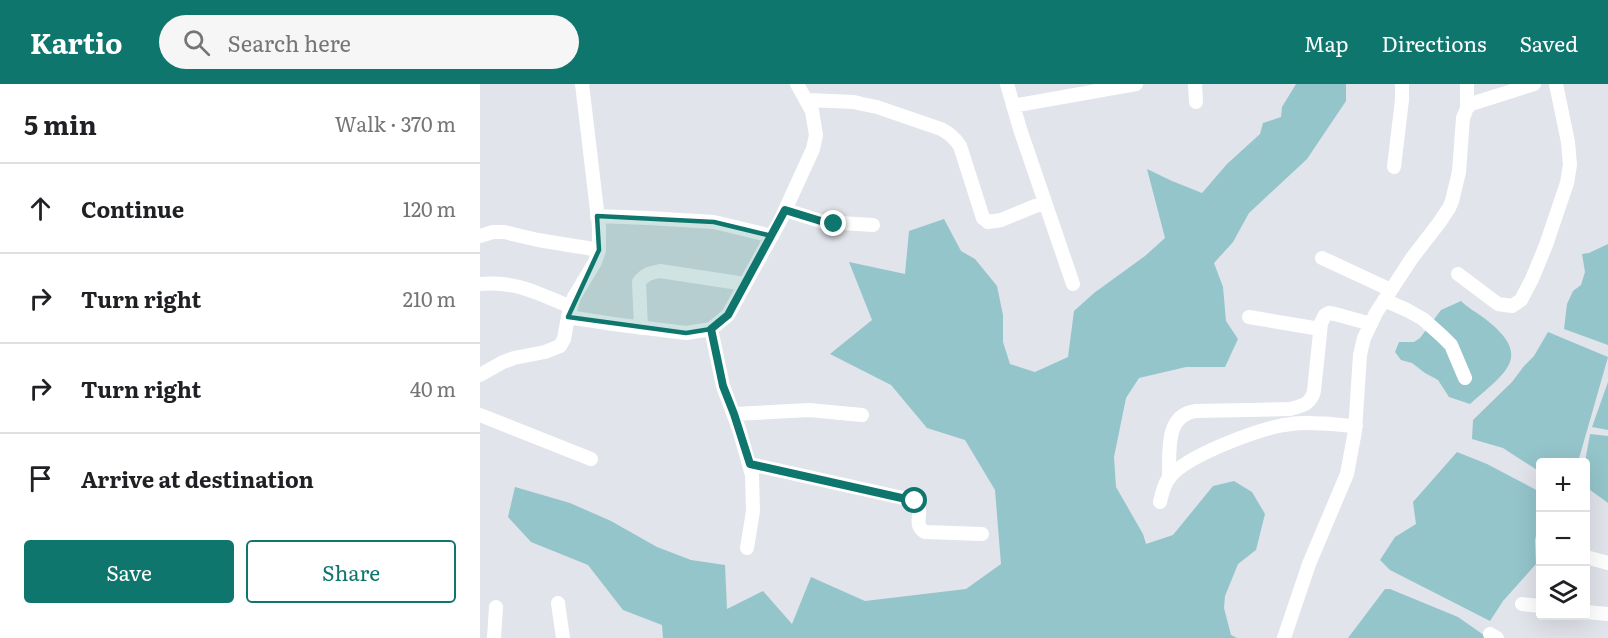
<!DOCTYPE html>
<meta charset="utf-8">
<style>
:root{--surface:#fff;--page:#f6f6f6;--text:#202124;--muted:#757577;--line:#e0e0e0;--accent:#0f766e}
body{margin:0;font-family:Literata,serif;background:var(--page);color:var(--text)}
.controls{position:absolute;right:18px;bottom:18px;display:grid;overflow:hidden;border-radius:6px;box-shadow:0 6px 24px #0002}
.controls button{width:54px;height:54px;display:grid;place-items:center;padding:0;border:0;border-bottom:2px solid var(--line);background:var(--surface);color:var(--text);font:30px sans-serif}
.stop{position:absolute;width:18px;height:18px;margin:-14px;border:4px solid #0f766e;border-radius:50%;background:#fff}
.stop.end{background:#0f766e;border-color:#fff;box-shadow:0 2px 6px #0008}
.list{margin:0;padding:0;list-style:none}
h2{display:flex;justify-content:space-between;align-items:center;height:78px;margin:0;padding:0 24px;font-size:26px}
h2 small{font-size:20px;font-weight:400;color:var(--muted)}
.list li{display:grid;grid-template-columns:39px 1fr auto;gap:18px;align-items:center;box-sizing:border-box;height:90px;padding:0 24px;border-top:2px solid var(--line)}
.list b{display:block;font-size:22px;white-space:nowrap}
.list em{font-size:20px;font-style:normal;color:var(--muted)}
.actions{display:flex;gap:12px;padding:18px 24px}
.actions a{flex:1;padding:14px 0;border:2px solid var(--accent);border-radius:6px;text-align:center;font-size:21px;color:var(--accent)}
.actions .main{background:var(--accent);color:#fff}
.icon{flex:none;width:33px;height:33px;fill:none;stroke:currentColor;stroke-width:2;stroke-linecap:round;stroke-linejoin:round}
.map{position:relative;flex:none;width:1128px;height:554px;overflow:hidden}
header{display:flex;align-items:center;gap:36px;box-sizing:border-box;height:84px;padding:0 30px;background:var(--accent);color:#fff}
header strong{font-size:28px}
nav{display:flex;gap:33px;margin-inline-start:auto;font-size:21px}
.search{width:420px;height:54px;background:var(--page);display:flex;align-items:center;gap:15px;box-sizing:border-box;padding:0 21px;border-radius:33px;color:var(--muted);font-size:22px}
main{display:flex}
aside{flex:1;background:var(--surface)}
.map>svg:first-child{display:block}
.water{fill:#94c5cb}
.lines{fill:none;stroke-linecap:round;stroke-linejoin:round}
.minor{stroke:#fff;stroke-width:14}
.route{stroke:#0f766e;stroke-width:8}
.marked{fill:#0f766e;fill-opacity:0.2;stroke:#0f766e;stroke-width:4.5;stroke-linejoin:round}
</style>
<header>
<strong>Kartio</strong>
<div class="search"><svg class="icon" aria-label="search" viewBox="0 0 24 24"><circle cx="10" cy="10" r="6"/><path d="M15 15l6 6"/></svg>Search here</div>
<nav><a>Map</a><a>Directions</a><a>Saved</a></nav>
</header>
<main>
<aside>
<h2>5 min<small>Walk · 370 m</small></h2>
<ul class="list">
<li><svg class="icon" aria-label="ahead" viewBox="0 0 24 24"><path d="M12 20V5M6 11l6-6 6 6"/></svg><div><b>Continue</b></div><em>120 m</em></li>
<li><svg class="icon" aria-label="right" viewBox="0 0 24 24"><path d="M7 20v-9h11M14 6l5 5-5 5"/></svg><div><b>Turn right</b></div><em>210 m</em></li>
<li><svg class="icon" aria-label="right" viewBox="0 0 24 24"><path d="M7 20v-9h11M14 6l5 5-5 5"/></svg><div><b>Turn right</b></div><em>40 m</em></li>
<li><svg class="icon" aria-label="arrive" viewBox="0 0 24 24"><path d="M6 21V4h12l-3 4 3 4H6"/></svg><div><b>Arrive at destination</b></div></li>
</ul>
<div class="actions"><a class="main">Save</a><a>Share</a></div>
</aside>
<div class="map">
<svg width="1128" height="554" viewBox="0 0 1128 554">
<rect width="100%" height="100%" fill="#e1e4ea"/>
<path class="water" d="M816,0H866V17L827,75L769,129L753,158L734,179L743,203L746,237L758,255L745,283H706L659,294L646,314L634,373L636,403L663,450L666,460L693,451L733,402L754,397L772,408L785,430L776,466L758,480L745,512L744,524L751,551L757,554H183L182,541L143,526L108,481L51,458L28,433L35,403L90,419L131,437L177,463L211,476L245,481L247,525L283,507L312,540L331,493L385,517L486,505L521,480L515,406L485,356L447,344L411,301L350,270L392,236L369,178L425,190L429,147L464,135L481,167L495,175L517,202L523,231V258L530,280L555,288L588,273L594,227L614,209L665,172L685,154L667,85L692,97L722,109L747,80L780,50L783,39L801,33L802,23Z
M1128,160V261L1084,245L1087,220L1093,207L1101,201L1105,188L1102,170L1109,169Z
M981,217C988,224 996,228 1004,234C1055,273 1025,288 990,320L969,313L958,296L945,289L932,279L921,276L915,268L919,258H934L940,254L961,226Z
M1068,248L1128,273L1098,378H1060V388L1023,364L992,355L993,336L1032,298L1044,282L1054,272Z
M1128,298V346L1112,343Z
M1110,350L1128,352V419L1106,403L1105,378Z
M977,368L1007,380L1060,408V434L1055,456L1056,480L1023,517L1010,537L910,486L900,476L915,453L936,440L933,418Z
M905,505H910L978,533L1008,554H868Z"/>
<g class="lines">
<path class="minor" d="M527,0L540,45L593,200
M715,0L716,18
M987,0V24
M327,16L374,18L382,20L397,23L461,45C469,49 475,54 480,62L503,134L508,138L521,136L565,118
M533,22L656,0
M914,83L922,16V0
M305,126L344,138L393,141
M117,132L168,134L234,138L292,152
M0,152L13,148H24L58,156L119,166
M842,174L911,206
M978,190L1018,220L1032,222L1041,216L1052,195L1066,161L1087,99L1090,81L1088,58L1076,0
M0,200C38,197 57,209 91,223
M904,216L927,226L943,235L962,252L971,261L985,294
M88,233L133,240L206,249L231,245L248,231L301,135L333,65L336,51L332,27L317,0
M769,233L840,245
M161,244L159,198C165,190 170,189 180,187L265,200
M231,245L243,302L259,345L272,391L273,427L267,464
M0,291L23,278L34,274L65,268L80,262L84,255L88,233L94,213L115,178L119,166V143L102,0
M254,330L329,326L382,331
M0,331L111,375
M270,380L432,416C448,425 430,440 445,448L502,450
M689,393C690,369 684,331 716,327L810,325C822,322 831,320 834,307L841,239L845,231L849,229L855,230L891,240
M680,418C682,410 684,399 690,393C707,371 783,343 811,340C832,337 855,341 876,342
M1106,473L1128,479
M78,519L83,554
M1042,520L1060,522
M1106,528L1128,530
M1010,550L1017,554
M14,554L16,523
M804,554L829,480L867,390L875,347L880,271L884,254L896,229L932,174L959,139L969,124L972,117L979,88L983,34L987,24L991,20L1054,0"/>
</g>
<g class="lines">
<path class="route" d="M354,140L344,138L305,126L248,231L231,245L243,302L254,330L270,380L435,417"/>
</g>
<path class="marked" d="M117,132L234,138L292,152L248,231L231,245L206,249L88,233L119,166Z"/>
</svg>
<div class="controls">
<button>+</button>
<button>−</button>
<button><svg class="icon" aria-label="layers" viewBox="0 0 24 24"><path d="M12 4l9 5-9 5-9-5zM3 14l9 5 9-5"/></svg></button>
</div>
<div class="stop" style="left:435px;top:417px"></div>
<div class="stop end" style="left:354px;top:140px"></div>
</div>
</main>
